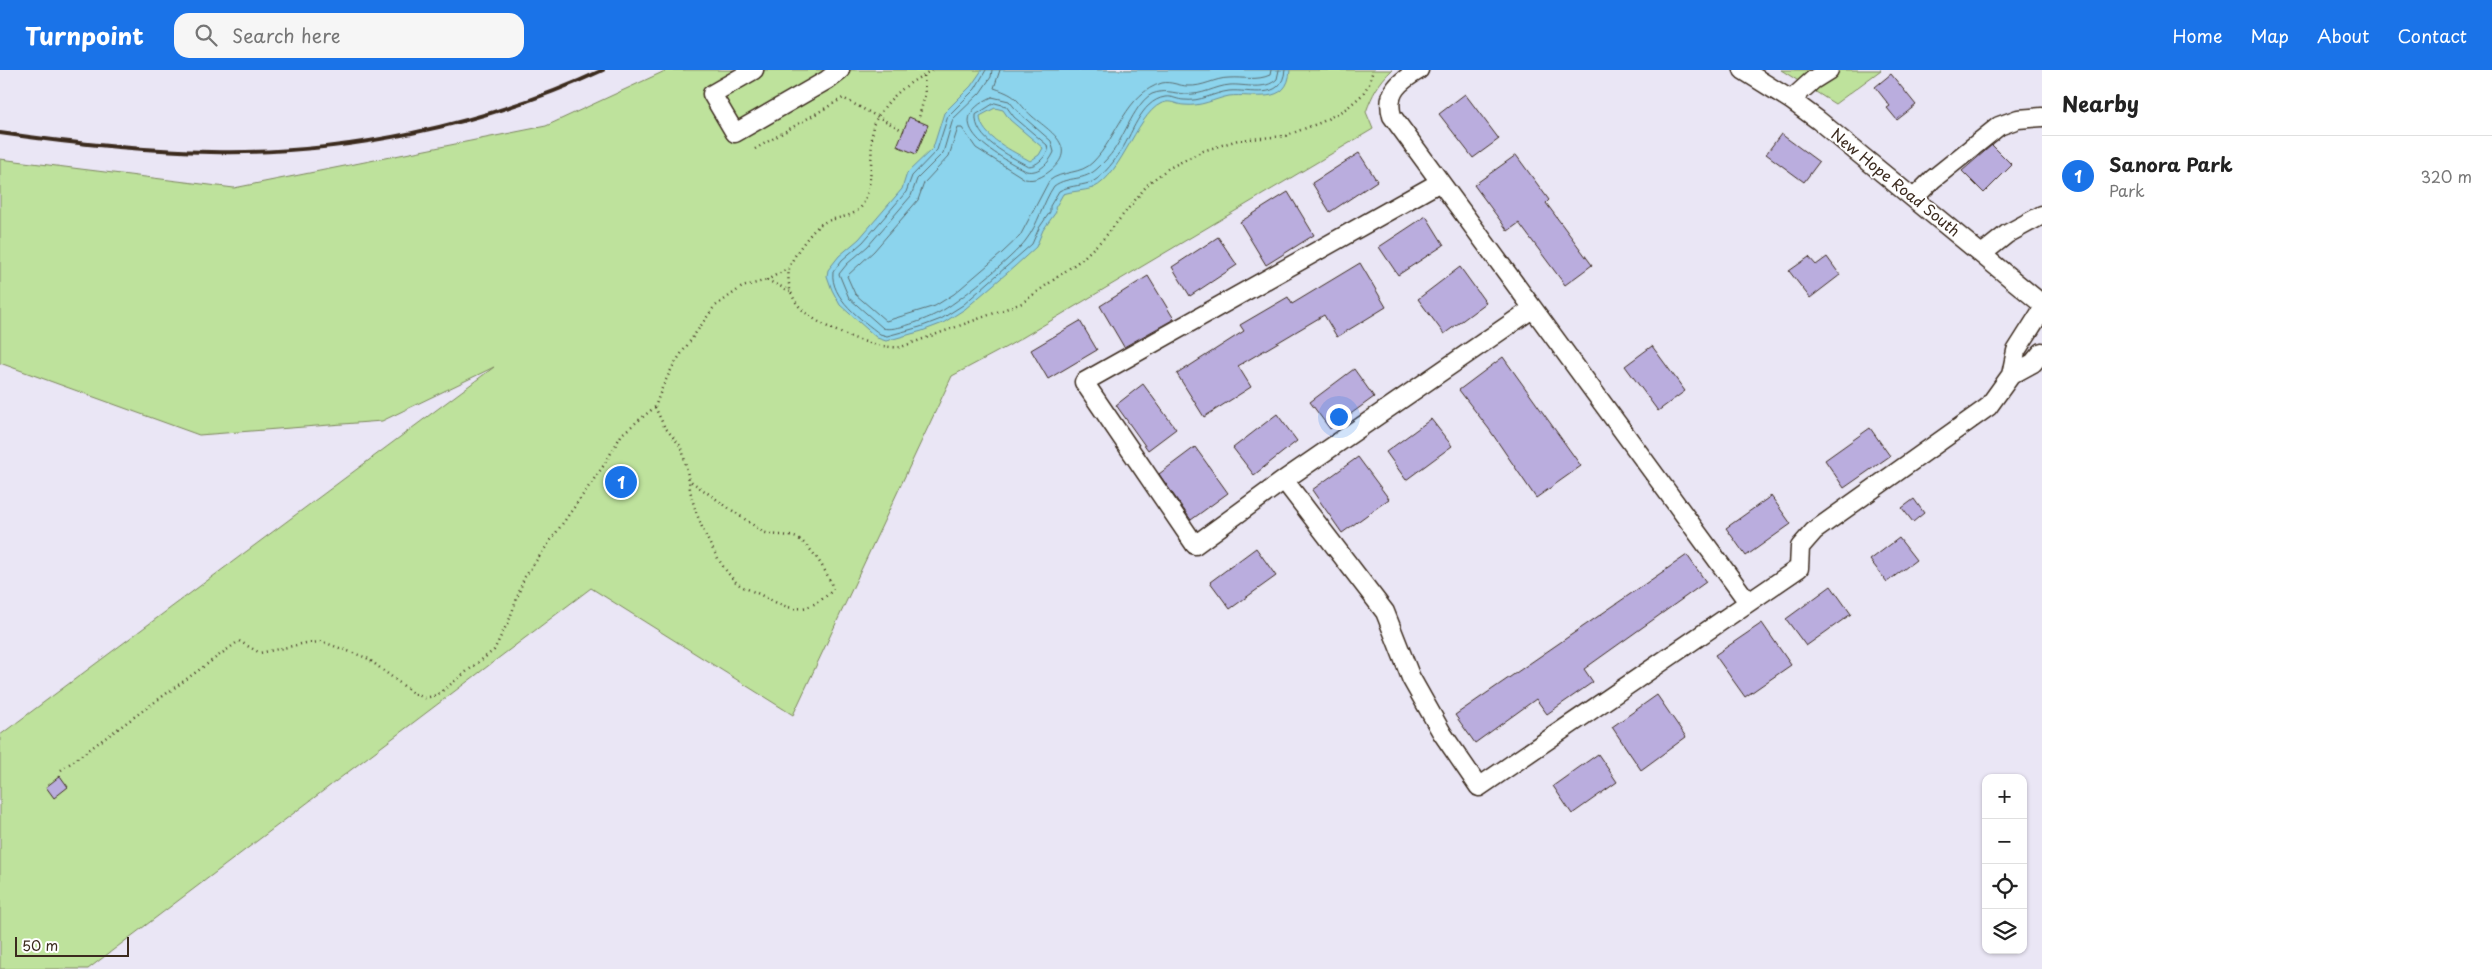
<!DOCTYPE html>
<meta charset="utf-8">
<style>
:root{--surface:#fff;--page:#f6f6f6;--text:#222;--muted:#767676;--line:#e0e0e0;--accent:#1a73e8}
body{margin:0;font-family:"Playpen Sans",sans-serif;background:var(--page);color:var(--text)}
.controls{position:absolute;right:15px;bottom:15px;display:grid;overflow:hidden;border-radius:10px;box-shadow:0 1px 4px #0004}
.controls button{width:45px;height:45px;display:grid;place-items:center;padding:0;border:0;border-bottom:1px solid var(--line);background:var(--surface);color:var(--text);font:25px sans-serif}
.scale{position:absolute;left:15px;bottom:12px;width:114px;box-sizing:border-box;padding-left:5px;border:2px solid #3b2a1e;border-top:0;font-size:14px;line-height:18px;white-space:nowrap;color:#3b2a1e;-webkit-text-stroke:4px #fff;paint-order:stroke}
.you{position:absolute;left:1338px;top:346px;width:18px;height:18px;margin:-12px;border:4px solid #fff;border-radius:50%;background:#1a73e8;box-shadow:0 0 0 8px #1a73e833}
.badge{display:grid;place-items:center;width:32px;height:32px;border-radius:50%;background:var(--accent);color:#fff;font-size:16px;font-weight:700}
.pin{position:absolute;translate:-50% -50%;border:2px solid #fff;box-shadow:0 1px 5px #0006}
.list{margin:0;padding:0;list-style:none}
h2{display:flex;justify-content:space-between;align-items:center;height:65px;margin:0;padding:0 20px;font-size:21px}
h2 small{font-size:16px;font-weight:400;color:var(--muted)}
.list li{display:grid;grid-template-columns:32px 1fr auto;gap:15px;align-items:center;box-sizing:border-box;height:80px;padding:0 20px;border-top:1px solid var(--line)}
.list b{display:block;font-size:19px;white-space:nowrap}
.list p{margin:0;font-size:16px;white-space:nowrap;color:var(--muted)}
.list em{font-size:16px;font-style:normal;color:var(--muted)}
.icon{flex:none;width:28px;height:28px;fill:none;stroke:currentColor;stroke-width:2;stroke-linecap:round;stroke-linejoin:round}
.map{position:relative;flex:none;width:2042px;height:899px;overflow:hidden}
header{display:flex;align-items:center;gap:30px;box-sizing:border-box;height:70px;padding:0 25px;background:var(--accent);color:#fff}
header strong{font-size:24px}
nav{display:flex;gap:28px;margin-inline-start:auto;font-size:18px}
.search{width:350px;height:45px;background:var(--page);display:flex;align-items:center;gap:12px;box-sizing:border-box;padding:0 18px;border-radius:15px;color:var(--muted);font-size:19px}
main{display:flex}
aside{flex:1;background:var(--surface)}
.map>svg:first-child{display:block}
.green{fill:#bee29c;stroke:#7c865d}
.water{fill:#8cd4ed;stroke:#6c909a;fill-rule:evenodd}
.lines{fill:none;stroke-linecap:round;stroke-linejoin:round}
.shore{stroke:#5b6e71;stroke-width:1}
.building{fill:#baadde;stroke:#3b2a1e}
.minor-casing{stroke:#3b2a1e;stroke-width:21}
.path{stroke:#3b2a1e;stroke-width:2.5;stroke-dasharray:1 4;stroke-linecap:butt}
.minor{stroke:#fff;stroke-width:18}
.rail{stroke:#3b2a1e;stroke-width:4}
.labels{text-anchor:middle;stroke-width:4;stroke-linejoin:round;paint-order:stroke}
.street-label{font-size:15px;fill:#3b2a1e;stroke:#fff}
</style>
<header>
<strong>Turnpoint</strong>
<div class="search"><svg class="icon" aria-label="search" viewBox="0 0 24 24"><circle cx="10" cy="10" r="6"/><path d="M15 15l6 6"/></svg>Search here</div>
<nav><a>Home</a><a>Map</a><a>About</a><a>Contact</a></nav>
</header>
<main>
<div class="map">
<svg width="2042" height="899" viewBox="0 0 2042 899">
<rect width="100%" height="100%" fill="#eae6f5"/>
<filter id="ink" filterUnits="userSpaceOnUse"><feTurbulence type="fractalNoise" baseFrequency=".02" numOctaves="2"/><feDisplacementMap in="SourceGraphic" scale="10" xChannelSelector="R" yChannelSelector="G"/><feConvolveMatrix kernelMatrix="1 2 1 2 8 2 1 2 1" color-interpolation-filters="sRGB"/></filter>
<g filter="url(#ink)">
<path class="green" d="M667,0H1392C1379,12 1372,25 1366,42L1373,59L1010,275L952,306L793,645L591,518L88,899H0V665L494,297L382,351L199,365L0,293V89L234,118L546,56Z
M1781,0H1881L1835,34Z"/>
<path class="water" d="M982,0H1290C1288,37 1253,23 1229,26C1214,29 1201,37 1184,35C1178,35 1172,31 1166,32C1139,36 1123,105 1093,118C1084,121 1072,121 1063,124L1055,138L1056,142L1043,160L1036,177L1014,197L965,239L943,253L922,261L886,271L877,268L840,235L832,220L827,206L828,200L839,186L859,169L902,119L907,103L933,78L944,43L971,16ZM995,38L1003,40L1010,50L1043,78L1039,85L1030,91C1015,82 980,67 980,46Z"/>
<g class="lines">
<path class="shore" d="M986,0L975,19L948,46L937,80L912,106L906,122L863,172L842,190L833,202C830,228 862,250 880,264L887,266L920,257L941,249L963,235L1032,174L1039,158L1050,142V136L1059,121C1068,116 1079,116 1089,113C1099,111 1113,93 1119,84C1132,66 1140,31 1165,27C1172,26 1178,30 1184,30C1201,32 1213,23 1229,21C1250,19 1282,32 1285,0
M992,0L991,7L980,23L953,49L943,83L917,109L911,126L868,176L847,194L839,204L849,228L883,258C894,262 927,249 938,243C955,235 1015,186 1026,170C1038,155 1043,132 1054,116C1069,105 1083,113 1099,97C1104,92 1110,86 1114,80C1124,66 1136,32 1152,24C1165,19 1172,23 1185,24C1202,26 1215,16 1230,15C1245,14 1265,21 1277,9L1279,0
M1000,0L994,18C1021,27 1014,30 1033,47C1050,61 1079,78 1050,101C1042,107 1035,111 1025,109L976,78L962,58H958L949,86L924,113L918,130L874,181L847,206L855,224L886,251L935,236L954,224L1002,183L1020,166L1049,111C1062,100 1081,105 1093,92C1117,68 1126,23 1162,13C1171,11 1179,16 1188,16C1203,17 1215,8 1229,8C1243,7 1257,11 1270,5L1271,0
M992,27L1009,31L1019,43L1051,71L1054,82C1049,93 1039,104 1026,101C998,86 935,53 992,27Z
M995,33L1006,36L1014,47L1047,75L1048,81C1044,88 1037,96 1028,96C1010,86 973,69 976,45Z"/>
</g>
<path class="building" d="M1891,4L1916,35L1897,50L1887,38L1890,36L1875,17Z
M1465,24L1499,69L1473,88L1439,44Z
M909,47L928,55L916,84L897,76Z
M1781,64L1819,92L1804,112L1766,84Z
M1992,75L2012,95L1984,123L1962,101Z
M1359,83L1377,111L1330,142L1312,113Z
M1516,85L1549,130L1546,133L1592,195L1565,215L1519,153L1508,161L1474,115Z
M1288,122L1314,165L1266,195L1240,152Z
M1426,146L1444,175L1398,205L1379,177Z
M1218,167L1237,195L1190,226L1172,197Z
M1809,187L1816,195L1827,187L1840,205L1810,228L1789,201Z
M1360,193L1386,237L1337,267L1324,245L1238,296L1251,317L1204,347L1177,304L1244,261L1240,255L1288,227L1292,234Z
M1460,197L1486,233L1444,264L1418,229Z
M1148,206L1174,249L1124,277L1100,236Z
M1080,251L1097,280L1048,309L1031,280Z
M1652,276L1685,321L1658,341L1625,296Z
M1503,287L1581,396L1536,428L1489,359L1459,320Z
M1354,299L1374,327L1330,359L1310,332Z
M1143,314L1176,359L1148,380L1116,335Z
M1277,344L1297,371L1254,405L1233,378Z
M1431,349L1452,376L1406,410L1386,382Z
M1870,358L1890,386L1844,418L1825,390Z
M1195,377L1228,423L1191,450L1159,404Z
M1358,387L1389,429L1342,463L1312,420Z
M1771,426L1791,454L1746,486L1726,458Z
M1914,429L1924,443L1913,452L1902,438Z
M1899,468L1916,490L1887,512L1870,490Z
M1256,478L1276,506L1230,539L1210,512Z
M1687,485L1706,512L1584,599L1593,612L1547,644L1536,629L1475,673L1455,645Z
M1831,516L1851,544L1806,576L1786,549Z
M1762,553L1791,595L1745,627L1715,585Z
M1657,625L1686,667L1641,700L1612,657Z
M1598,684L1617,712L1572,744L1553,716Z
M60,706L68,717L54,728L46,717Z"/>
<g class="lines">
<g class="minor-casing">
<path id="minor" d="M754,0L712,24L735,63L827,10L840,0
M1419,0C1400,11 1385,22 1392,46L1748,532
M1743,0L1791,30L1818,50L2042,234
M1791,30L1813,10L1829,0
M1440,112L1084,312L1195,475L1284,410L1532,239
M1914,128L1933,109L1999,56L2018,49L2042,47
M1982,184L2007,164L2042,145
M2011,305L2033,293L2042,282
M1284,410L1385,542L1411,608L1442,663L1479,717L1799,498L1800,477L1814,461L1988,337L2011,305L2016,281L2042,240"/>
</g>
<path class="path" d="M932,0C905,15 887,28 873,55C870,78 874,114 863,134C855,149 835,146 823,153C813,158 791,188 789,199C787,211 790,225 798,235C814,256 875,280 901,277L1022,233L1082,189L1105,167L1149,113L1169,98L1203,81L1238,70L1285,66L1322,52L1347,38L1362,25L1369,14L1373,0
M918,51L925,25L924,4
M755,79L843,28L904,61
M789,198L767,210L790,221
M655,337L664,356L682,378L689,410L763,462C774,466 783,464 794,467C808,470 831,507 833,520C805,546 791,541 761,525C753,521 743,518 737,513C716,494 690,438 689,410
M61,700L239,571L260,583L306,573L323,572L367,588L413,623L425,628L437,625L494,580L510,548L524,508L604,395L622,364L655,337L662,318L674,294L714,237L742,217L767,210"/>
<use href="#minor" class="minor"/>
<path class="rail" d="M0,63C70,73 140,81 211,82C343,85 483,56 603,0"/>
</g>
</g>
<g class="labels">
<g class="street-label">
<text transform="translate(1895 113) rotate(39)" y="5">New Hope Road South</text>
</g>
</g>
</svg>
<div class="controls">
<button>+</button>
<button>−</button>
<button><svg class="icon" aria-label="locate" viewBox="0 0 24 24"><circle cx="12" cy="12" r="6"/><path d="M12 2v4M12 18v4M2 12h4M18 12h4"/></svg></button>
<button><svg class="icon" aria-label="layers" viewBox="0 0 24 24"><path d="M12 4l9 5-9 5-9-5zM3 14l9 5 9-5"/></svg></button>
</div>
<div class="scale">50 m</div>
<div class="you"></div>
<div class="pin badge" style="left:621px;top:412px">1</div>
</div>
<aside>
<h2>Nearby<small></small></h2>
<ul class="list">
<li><span class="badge">1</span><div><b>Sanora Park</b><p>Park</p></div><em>320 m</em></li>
</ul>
</aside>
</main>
